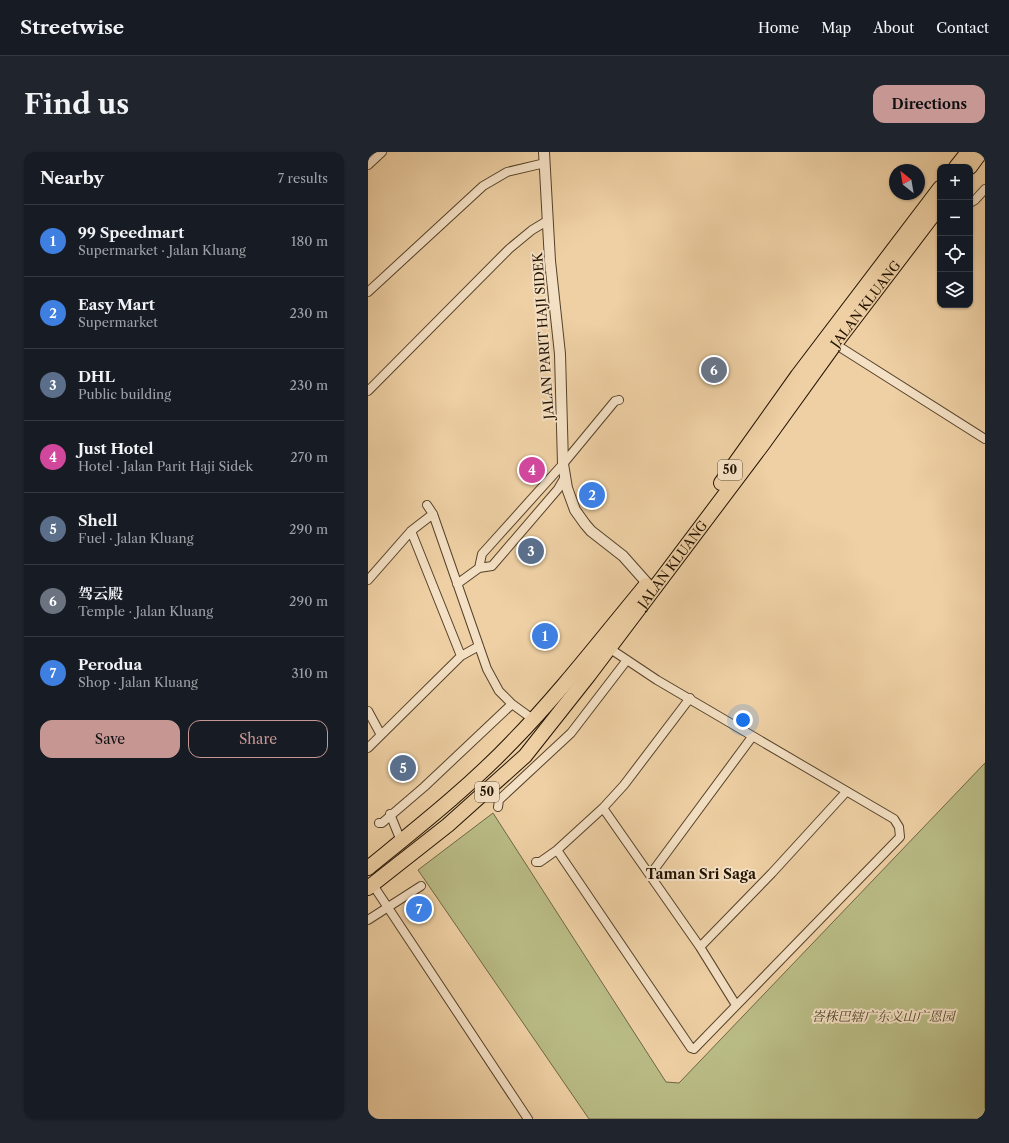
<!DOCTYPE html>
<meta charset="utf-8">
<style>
:root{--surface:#171b24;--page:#20242c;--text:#f1f3f6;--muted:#9ea1a6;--line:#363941;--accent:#c59692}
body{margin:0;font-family:"Libre Caslon Text","Noto Serif SC",serif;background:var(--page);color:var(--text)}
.controls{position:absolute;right:12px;top:12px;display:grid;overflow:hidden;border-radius:8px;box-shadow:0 1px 3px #0004}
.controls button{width:36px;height:36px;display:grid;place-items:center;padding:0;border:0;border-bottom:1px solid var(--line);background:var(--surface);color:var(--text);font:20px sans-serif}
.compass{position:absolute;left:521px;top:12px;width:36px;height:36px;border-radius:50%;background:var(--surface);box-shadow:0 1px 3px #0004;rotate:329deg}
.you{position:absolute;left:375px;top:568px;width:14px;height:14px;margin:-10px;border:3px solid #fff;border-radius:50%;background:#1a73e8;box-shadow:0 0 0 6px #1a73e833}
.badge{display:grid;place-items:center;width:26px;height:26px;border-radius:50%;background:var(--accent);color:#fff;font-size:13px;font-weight:700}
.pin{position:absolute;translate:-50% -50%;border:2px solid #fff;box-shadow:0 1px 4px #0006}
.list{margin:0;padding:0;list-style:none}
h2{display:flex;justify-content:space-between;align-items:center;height:52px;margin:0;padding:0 16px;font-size:17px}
h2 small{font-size:13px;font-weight:400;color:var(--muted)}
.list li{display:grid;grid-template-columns:26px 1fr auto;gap:12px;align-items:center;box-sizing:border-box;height:72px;padding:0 16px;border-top:1px solid var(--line)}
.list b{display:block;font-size:15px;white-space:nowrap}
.list p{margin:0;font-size:13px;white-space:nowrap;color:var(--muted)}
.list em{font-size:13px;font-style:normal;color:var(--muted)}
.actions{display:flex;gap:8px;padding:12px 16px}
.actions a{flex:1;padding:9px 0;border:1px solid var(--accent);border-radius:12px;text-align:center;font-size:14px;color:var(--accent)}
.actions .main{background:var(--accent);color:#111}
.icon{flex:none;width:22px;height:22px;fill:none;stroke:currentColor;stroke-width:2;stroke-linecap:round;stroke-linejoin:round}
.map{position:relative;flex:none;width:617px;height:967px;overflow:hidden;border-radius:12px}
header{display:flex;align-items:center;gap:24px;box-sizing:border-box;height:56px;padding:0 20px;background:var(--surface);border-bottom:1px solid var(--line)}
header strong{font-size:19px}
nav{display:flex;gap:22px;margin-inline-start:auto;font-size:14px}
.intro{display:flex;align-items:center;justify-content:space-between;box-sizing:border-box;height:96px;padding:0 24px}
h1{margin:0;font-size:28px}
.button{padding:10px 18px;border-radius:12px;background:var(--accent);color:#111;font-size:14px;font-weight:700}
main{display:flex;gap:24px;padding:0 24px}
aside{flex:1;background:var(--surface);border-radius:12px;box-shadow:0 1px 3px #0004}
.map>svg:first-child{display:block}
.green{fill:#b9bb85;stroke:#6e6644}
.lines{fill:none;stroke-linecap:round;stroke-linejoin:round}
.minor-casing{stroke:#55422a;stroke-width:10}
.tertiary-casing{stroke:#55422a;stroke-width:12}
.trunk-casing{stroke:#221202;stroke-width:16}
.minor{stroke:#f4e0c4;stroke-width:8}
.tertiary{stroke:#f4e0c4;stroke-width:10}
.trunk{stroke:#eed0a4;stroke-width:14}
.labels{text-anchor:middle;stroke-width:4;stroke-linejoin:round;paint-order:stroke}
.shield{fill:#f4e0c4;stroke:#61503c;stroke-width:1}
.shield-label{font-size:12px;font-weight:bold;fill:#221202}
.street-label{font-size:13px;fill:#221202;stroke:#f4e0c4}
.park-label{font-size:13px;font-style:italic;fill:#4f4529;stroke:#f4e0c4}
.neighbourhood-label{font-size:14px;font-weight:bold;fill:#221202;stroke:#f4e0c4}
</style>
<header>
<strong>Streetwise</strong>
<nav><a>Home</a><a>Map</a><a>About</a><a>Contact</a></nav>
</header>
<div class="intro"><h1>Find us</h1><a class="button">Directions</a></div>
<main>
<aside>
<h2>Nearby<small>7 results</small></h2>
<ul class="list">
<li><span class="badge" style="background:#3f7fe0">1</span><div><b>99 Speedmart</b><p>Supermarket · Jalan Kluang</p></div><em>180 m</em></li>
<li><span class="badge" style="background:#3f7fe0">2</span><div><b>Easy Mart</b><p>Supermarket</p></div><em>230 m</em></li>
<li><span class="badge" style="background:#5c6f8a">3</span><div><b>DHL</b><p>Public building</p></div><em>230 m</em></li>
<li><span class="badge" style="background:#d1479c">4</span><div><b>Just Hotel</b><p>Hotel · Jalan Parit Haji Sidek</p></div><em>270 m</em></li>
<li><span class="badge" style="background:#5c6f8a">5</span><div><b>Shell</b><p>Fuel · Jalan Kluang</p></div><em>290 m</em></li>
<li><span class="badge" style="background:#6b7280">6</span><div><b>驾云殿</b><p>Temple · Jalan Kluang</p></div><em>290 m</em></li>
<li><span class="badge" style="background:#3f7fe0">7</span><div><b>Perodua</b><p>Shop · Jalan Kluang</p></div><em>310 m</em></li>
</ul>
<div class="actions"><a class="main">Save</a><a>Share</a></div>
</aside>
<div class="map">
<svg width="617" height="967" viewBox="0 0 617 967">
<rect width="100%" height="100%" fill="#eed0a4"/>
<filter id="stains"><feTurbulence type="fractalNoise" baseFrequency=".005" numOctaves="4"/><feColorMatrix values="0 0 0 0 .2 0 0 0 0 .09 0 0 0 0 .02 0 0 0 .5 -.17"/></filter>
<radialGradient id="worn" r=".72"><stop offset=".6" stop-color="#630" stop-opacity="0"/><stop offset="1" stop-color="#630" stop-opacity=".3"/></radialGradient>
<path class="green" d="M617,611V967H221L50,718L125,661L298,930L311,931Z"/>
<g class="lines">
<g class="minor-casing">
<path id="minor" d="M0,13L14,0
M602,51L607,48L617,37
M0,140L115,34L139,20L177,11
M467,192L617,287
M0,239L141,97L164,78L179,69
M59,353L65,362L119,517L131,539L144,552L166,568
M43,379L93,504
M111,416L114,402L195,312L247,249L251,248
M0,428L43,379L65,362
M89,432L111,416L124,414L190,337L197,325
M0,559L13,583
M0,596L93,504L111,494
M130,655L131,648L203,581L259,508
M235,656L332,795L368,853
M22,662L33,689
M11,671H14L56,635L144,552
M189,698L323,896L326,897L532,685L531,675L526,667L289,528L241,496
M168,710H172L189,698L235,656L256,633L322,546
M282,723L384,585
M5,733L160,967
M0,768L53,734
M332,795L404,721L478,640"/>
</g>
<g class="tertiary-casing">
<path id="tertiary" d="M176,0L182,109L192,202L195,312L199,336L207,358L217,372L223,379L255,404L279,431"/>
</g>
<g class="trunk-casing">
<g id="trunk">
<path d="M588,15L600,0"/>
<path d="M602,15L613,0"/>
<path d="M353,331L430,223L572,36"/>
<path d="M0,716C49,676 100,636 144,590C192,541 234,486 278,433"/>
<path id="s1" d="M0,736L80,673L157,604L221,523L395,292L467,192L572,54"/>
</g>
</g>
<use href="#minor" class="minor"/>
<use href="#tertiary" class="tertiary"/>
<use href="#trunk" class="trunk"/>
</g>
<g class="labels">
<g class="shield">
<rect x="350" y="308" width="24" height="20" rx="3"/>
<rect x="107" y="630" width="24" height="20" rx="3"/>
</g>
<g class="shield-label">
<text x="362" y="322">50</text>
<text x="119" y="644">50</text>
</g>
<g class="street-label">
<text dy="5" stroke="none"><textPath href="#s1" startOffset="771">JALAN KLUANG</textPath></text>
<text transform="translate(175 184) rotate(-94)" y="5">JALAN PARIT HAJI SIDEK</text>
<text dy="5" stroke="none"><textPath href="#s1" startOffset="447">JALAN KLUANG</textPath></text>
</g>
<g class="park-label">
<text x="515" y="869">峇株巴辖广东义山广恩园</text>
</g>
<g class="neighbourhood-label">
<text x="333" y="727">Taman Sri Saga</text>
</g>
</g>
<rect width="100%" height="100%" filter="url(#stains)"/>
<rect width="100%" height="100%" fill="url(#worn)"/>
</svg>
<div class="controls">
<button>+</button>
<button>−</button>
<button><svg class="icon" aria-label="locate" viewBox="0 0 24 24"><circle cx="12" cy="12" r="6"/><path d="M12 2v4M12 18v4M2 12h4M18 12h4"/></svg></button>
<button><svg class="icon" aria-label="layers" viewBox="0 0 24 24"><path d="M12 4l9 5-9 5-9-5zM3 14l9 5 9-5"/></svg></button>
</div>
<svg class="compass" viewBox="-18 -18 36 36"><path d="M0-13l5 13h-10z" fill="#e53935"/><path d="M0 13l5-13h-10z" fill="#9ea1a6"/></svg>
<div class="you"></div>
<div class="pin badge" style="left:177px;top:484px;background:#3f7fe0">1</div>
<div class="pin badge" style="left:224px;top:343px;background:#3f7fe0">2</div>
<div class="pin badge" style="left:163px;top:399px;background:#5c6f8a">3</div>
<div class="pin badge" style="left:164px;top:318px;background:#d1479c">4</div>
<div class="pin badge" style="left:35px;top:616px;background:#5c6f8a">5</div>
<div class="pin badge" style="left:346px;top:218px;background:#6b7280">6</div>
<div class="pin badge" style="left:51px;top:757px;background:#3f7fe0">7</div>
</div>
</main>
